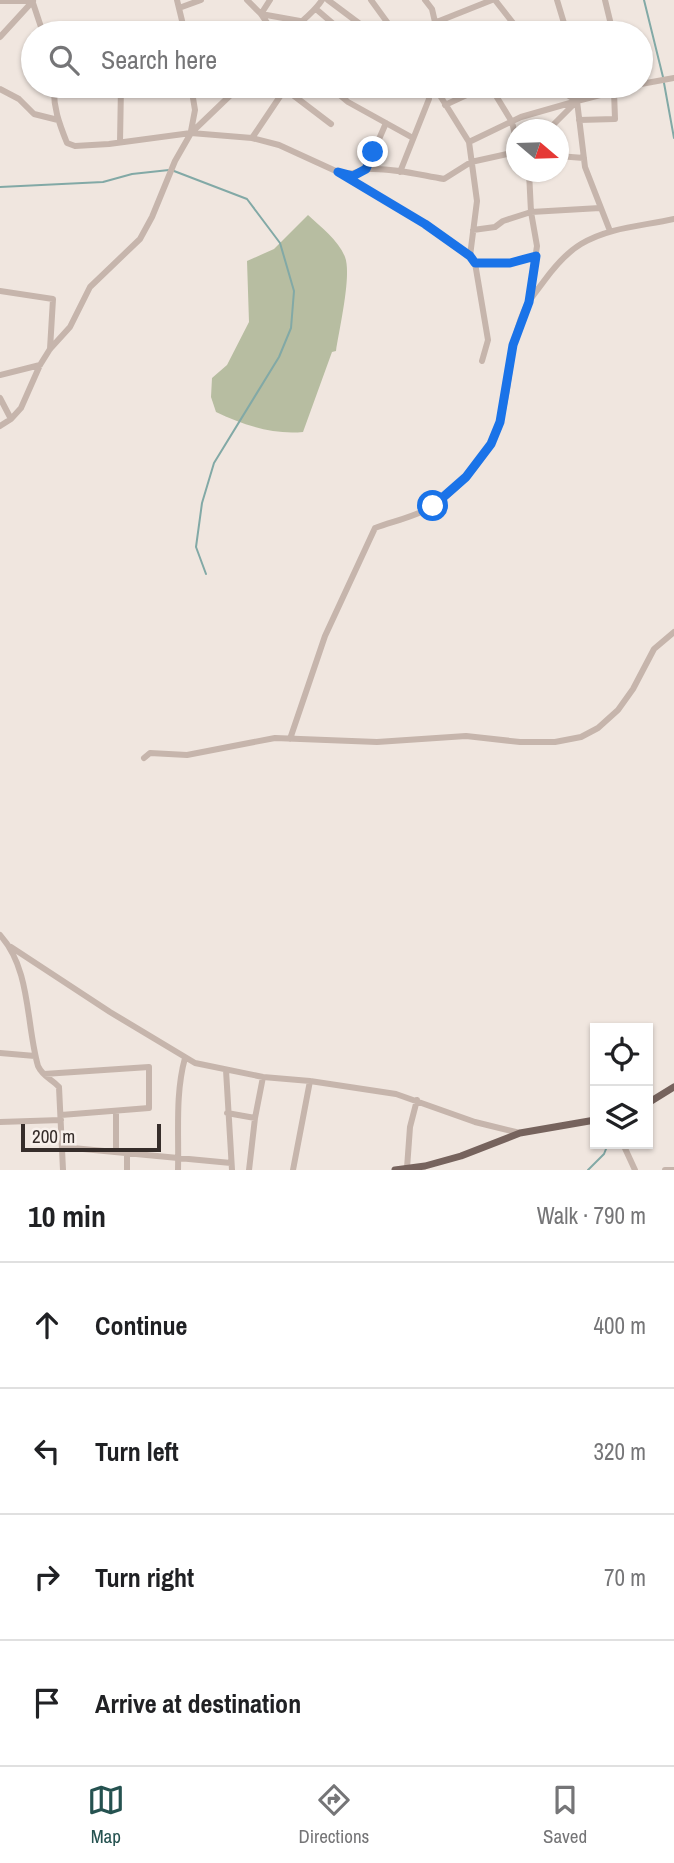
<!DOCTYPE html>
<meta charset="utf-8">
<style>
:root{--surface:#fff;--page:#f6f6f6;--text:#202124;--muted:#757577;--line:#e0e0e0;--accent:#255250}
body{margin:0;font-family:"Archivo Narrow",sans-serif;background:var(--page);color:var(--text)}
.controls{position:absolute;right:21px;bottom:21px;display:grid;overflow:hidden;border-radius:0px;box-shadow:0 2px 5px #0004}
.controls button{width:63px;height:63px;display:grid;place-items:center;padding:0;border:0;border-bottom:2px solid var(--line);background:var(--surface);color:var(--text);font:35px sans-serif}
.compass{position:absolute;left:506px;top:119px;width:63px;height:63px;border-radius:50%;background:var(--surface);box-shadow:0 2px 5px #0004;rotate:109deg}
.scale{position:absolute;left:21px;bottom:18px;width:140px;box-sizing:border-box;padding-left:7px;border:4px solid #362d2a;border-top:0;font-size:19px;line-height:24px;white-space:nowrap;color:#362d2a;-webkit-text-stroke:5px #f8f0eb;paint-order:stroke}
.stop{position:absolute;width:21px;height:21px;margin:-16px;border:5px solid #1a73e8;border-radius:50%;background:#fff}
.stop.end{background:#1a73e8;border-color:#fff;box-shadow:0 2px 7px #0008}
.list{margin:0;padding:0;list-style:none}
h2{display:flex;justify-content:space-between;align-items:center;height:91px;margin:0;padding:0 28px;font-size:30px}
h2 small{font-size:23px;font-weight:400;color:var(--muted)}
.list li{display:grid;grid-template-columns:46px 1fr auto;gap:21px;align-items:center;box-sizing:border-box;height:126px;padding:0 28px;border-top:2px solid var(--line)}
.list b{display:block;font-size:26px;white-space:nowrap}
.list em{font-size:23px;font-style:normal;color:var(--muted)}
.icon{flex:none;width:38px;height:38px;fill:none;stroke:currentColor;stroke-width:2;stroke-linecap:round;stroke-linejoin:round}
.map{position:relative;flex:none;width:674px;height:1170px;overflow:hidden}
.search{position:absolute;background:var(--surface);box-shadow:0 2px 5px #0004;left:21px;right:21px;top:21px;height:77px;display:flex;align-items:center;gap:18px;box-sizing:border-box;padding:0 24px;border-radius:38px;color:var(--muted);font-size:26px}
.sheet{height:595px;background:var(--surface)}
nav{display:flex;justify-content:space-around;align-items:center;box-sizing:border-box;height:98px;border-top:2px solid var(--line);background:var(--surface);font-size:19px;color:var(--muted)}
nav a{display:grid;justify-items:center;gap:4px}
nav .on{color:var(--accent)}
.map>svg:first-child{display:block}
.green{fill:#b7bda1}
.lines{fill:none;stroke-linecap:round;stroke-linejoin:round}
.stream{stroke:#82a9a6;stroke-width:2}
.minor{stroke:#c6b5ac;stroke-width:6}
.major{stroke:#76635d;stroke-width:7}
.route{stroke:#1a73e8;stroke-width:9}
</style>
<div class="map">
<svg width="674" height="1170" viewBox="0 0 674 1170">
<rect width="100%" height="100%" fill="#f0e6df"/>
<path class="green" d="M308,215C321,227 339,241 345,257C352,275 339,330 336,351L332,352L303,432C273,435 243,425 216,412L211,397L212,378L227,365L249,322L247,261L274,249Z"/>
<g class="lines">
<path class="stream" d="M644,0L663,77
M664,83L674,138
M174,171L247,199L280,243L294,291L291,328L279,357L214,463L202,503L196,547L206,574
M0,187L103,182L132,174L169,170
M588,1170L604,1154L608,1144"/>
<path class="minor" d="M32,0L43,33
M177,0L185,33
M247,0L261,14L274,33
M270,0L261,14L300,21L317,33
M328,0L372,33
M371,0L395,33
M425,0L432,9L435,22
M495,0L521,33
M557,0L567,33
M605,0L613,33
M0,1H33
M179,8L201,0
M316,9L344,33
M289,33C300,22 314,13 322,0
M409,33L492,0
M504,33L518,29
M0,37L33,1
M641,84L674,78
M54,86C53,107 59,123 67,143L75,146L109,144L191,133L252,138L279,145L338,172L425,224L470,256
M329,86L348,102L413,138
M407,86L432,92
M434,86L469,142L477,201L470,256L475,263L488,340L482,361
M490,86L512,122L516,139
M557,86L561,91L577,101
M0,89L19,99L34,114L58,120
M285,89L331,124
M577,101L585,167L610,231
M445,105L486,86
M579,120L615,119L614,91
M548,130L577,101L635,86
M191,131L195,110L191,86
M252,138L287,86
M120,142L121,86
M469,142L521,117L577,101
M558,156L584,158
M366,169L386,123
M400,172L429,99L428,91
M343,173C355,176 359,169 370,169C394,168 420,175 444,179L471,162L516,152
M473,230L495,227L503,221L531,212L600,208
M475,263H510L536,256
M0,291L53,299L50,349
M529,300L537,246L531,212L529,172
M0,375L40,365
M0,398L11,419
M0,426L11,419L21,408L40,365L50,349L70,327L90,287L140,239L152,217L175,161L191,133L240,86
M290,739L325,636L375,528C394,521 418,516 435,505C463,485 490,455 500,422C512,383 508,339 528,303C533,295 539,288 544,281C555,266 566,253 581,244C609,227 643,226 674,219
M144,758L150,753L187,755L275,738L377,742L466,736L520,742H555L581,737L598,728L618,710L633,689L654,649L674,632
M0,935C31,969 26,1024 38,1066C43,1077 52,1079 59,1087L63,1170
M11,947L110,1012L195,1063L263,1077L310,1081L396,1094L475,1122L520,1133
M0,1053L35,1056
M226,1070L232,1170
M44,1074L149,1067V1108L61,1115
M227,1113L255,1118
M0,1122L61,1120
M623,1144L635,1170
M62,1147L231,1163
M116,1151V1111
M407,1168L410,1127L417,1100
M127,1170V1152
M178,1170C179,1133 175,1094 185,1058
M249,1170L255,1118L263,1077
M293,1170L310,1081
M665,1170H674"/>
<path class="major" d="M648,1103L674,1087
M395,1170L425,1166L461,1156L520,1133L595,1120"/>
</g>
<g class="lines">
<path class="route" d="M373,152L366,169L353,176L338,172L425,224L470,256L475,263H510L536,256L529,302L513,345L500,422L491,444L466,477L433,506"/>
</g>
</svg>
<div class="controls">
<button><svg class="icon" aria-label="locate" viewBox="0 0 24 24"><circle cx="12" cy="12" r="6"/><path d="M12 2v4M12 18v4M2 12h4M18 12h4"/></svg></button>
<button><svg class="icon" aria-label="layers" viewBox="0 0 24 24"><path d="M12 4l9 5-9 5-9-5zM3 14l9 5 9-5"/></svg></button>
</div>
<svg class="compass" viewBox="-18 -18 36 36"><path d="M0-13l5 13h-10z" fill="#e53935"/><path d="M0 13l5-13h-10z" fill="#757577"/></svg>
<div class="scale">200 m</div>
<div class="stop" style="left:433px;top:506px"></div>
<div class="stop end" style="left:373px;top:152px"></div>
<div class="search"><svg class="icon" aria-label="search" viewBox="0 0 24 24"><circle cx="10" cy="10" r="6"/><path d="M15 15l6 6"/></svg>Search here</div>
</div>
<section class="sheet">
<h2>10 min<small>Walk · 790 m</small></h2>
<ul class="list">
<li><svg class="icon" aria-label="ahead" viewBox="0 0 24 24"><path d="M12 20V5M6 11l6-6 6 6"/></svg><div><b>Continue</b></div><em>400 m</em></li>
<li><svg class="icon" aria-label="left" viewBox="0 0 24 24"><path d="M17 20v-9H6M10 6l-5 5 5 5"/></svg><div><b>Turn left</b></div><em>320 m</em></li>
<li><svg class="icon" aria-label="right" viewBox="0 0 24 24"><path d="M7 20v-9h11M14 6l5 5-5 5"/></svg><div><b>Turn right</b></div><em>70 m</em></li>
<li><svg class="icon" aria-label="arrive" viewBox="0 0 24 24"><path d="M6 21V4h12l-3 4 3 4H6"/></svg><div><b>Arrive at destination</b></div></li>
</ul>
</section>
<nav>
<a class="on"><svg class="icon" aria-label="map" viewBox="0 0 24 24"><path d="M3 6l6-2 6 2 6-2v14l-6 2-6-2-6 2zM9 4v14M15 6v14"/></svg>Map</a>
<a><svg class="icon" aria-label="directions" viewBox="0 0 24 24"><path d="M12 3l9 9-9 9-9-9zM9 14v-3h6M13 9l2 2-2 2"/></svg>Directions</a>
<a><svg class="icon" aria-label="saved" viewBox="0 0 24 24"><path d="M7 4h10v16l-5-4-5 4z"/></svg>Saved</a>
</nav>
